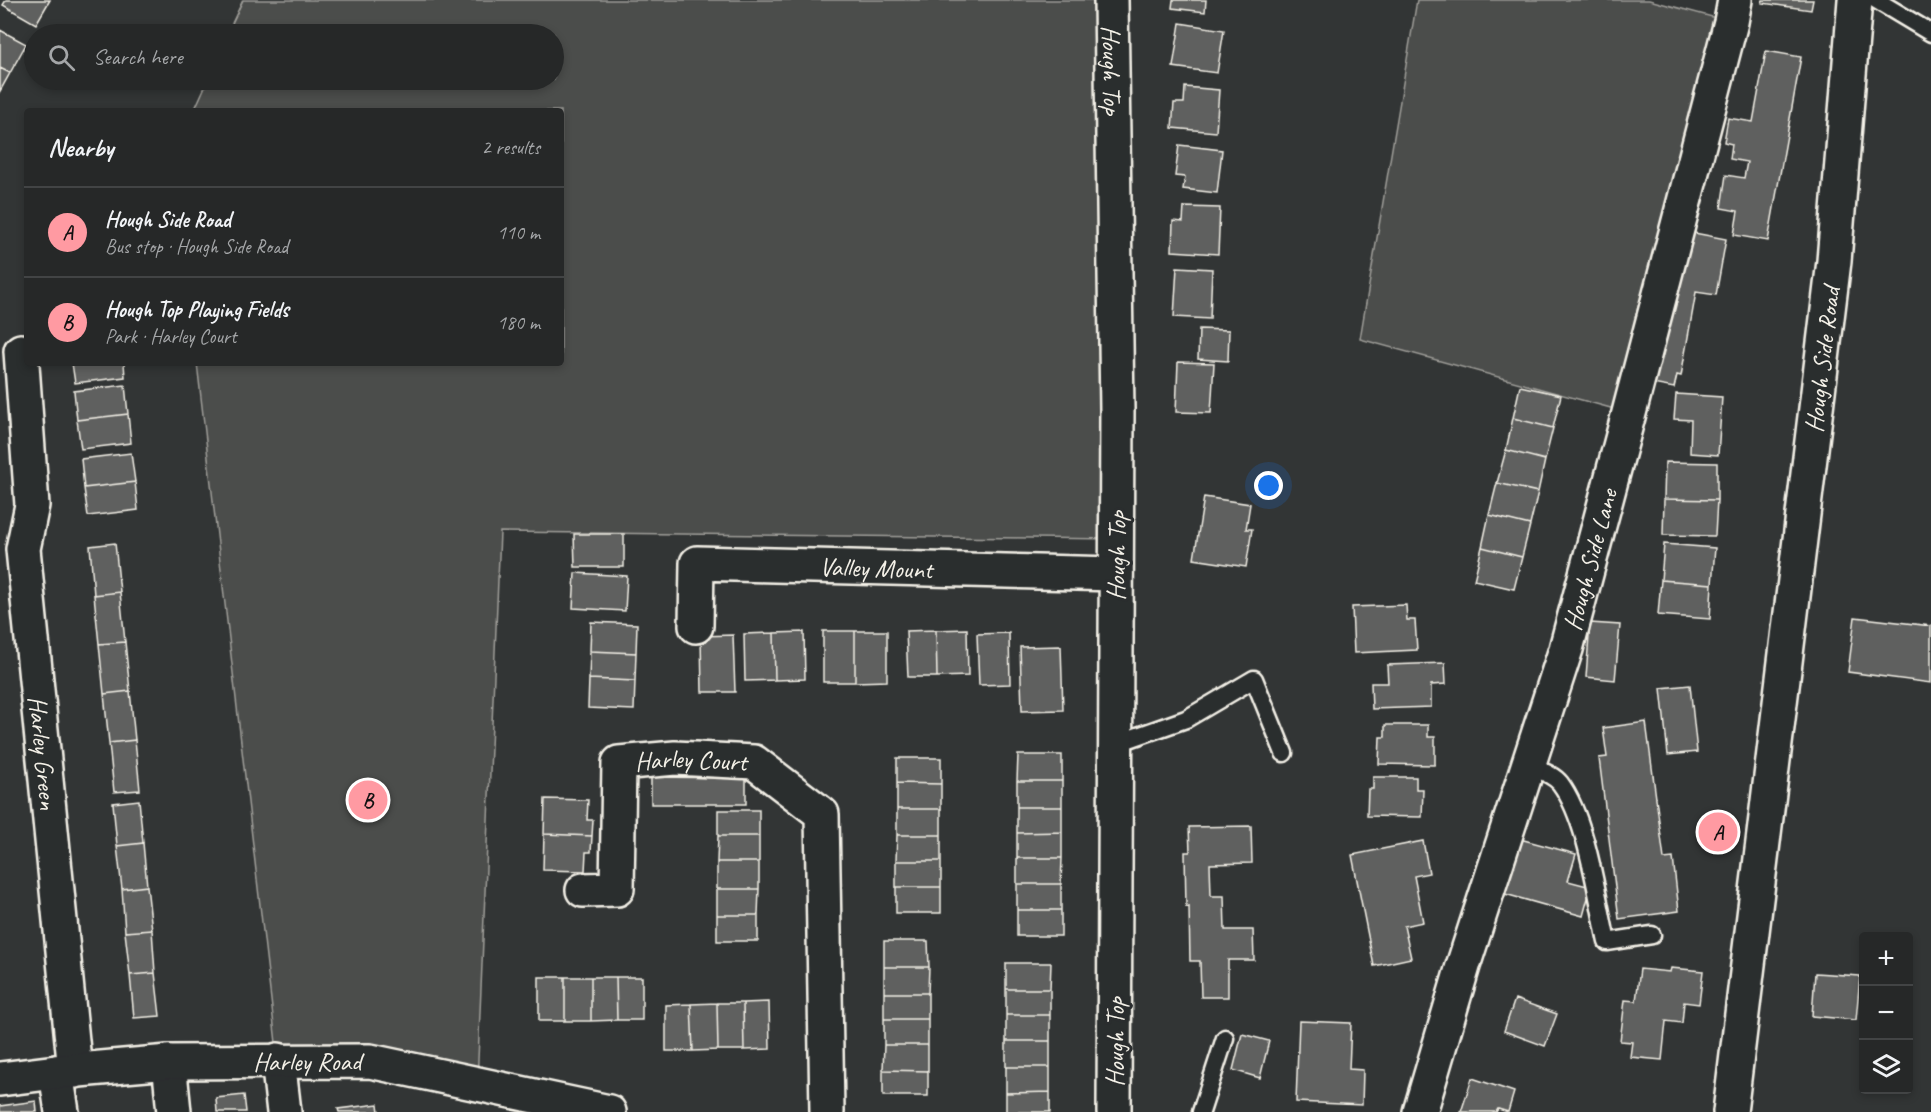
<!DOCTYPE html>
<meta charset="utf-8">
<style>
:root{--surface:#262828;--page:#323434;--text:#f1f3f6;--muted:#a4a6a8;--line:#424445;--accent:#ff9aa2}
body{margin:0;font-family:Caveat,sans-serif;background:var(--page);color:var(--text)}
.controls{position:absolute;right:18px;bottom:18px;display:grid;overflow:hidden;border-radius:6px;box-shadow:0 3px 9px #0003}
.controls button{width:54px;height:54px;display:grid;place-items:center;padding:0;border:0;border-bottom:2px solid var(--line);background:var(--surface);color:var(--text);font:30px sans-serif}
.you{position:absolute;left:1269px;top:486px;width:21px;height:21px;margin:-15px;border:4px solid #fff;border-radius:50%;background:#1a73e8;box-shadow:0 0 0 9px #1a73e833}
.badge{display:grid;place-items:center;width:39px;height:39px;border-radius:50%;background:var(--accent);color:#111;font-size:20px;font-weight:700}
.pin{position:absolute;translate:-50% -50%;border:3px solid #fff;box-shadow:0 2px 6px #0006}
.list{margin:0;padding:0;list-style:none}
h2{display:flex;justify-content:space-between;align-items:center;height:78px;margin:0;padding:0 24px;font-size:26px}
h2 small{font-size:20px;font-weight:400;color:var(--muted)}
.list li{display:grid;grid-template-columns:39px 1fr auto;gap:18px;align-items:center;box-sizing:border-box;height:90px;padding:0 24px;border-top:2px solid var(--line)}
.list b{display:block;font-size:22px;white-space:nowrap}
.list p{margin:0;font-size:20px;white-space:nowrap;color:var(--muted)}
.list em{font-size:20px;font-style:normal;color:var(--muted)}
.icon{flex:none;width:33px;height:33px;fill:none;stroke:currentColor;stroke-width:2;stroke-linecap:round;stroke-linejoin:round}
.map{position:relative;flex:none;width:1931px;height:1112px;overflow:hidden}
.search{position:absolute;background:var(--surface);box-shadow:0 3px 9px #0003;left:24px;top:24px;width:540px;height:66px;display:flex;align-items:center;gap:15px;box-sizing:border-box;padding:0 21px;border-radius:33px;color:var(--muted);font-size:22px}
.panel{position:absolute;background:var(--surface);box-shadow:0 3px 9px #0003;left:24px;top:108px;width:540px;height:258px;border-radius:6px}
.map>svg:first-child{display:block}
.green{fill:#4b4d4c;stroke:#a09f9a;stroke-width:1.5}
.building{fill:#5f605f;stroke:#f4f1e8;stroke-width:1.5}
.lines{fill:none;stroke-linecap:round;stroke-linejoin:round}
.service-casing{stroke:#f4f1e8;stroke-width:21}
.minor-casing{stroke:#f4f1e8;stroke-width:38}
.secondary-casing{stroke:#f4f1e8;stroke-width:38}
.service{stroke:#2a2d2e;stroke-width:16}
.minor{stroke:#2a2d2e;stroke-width:33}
.secondary{stroke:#2a2d2e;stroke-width:33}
.labels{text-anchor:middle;stroke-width:6;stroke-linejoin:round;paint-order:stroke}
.street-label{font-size:26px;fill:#f4f1e8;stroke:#2a2d2e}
</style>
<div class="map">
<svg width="1931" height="1112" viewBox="0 0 1931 1112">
<rect width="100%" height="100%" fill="#323535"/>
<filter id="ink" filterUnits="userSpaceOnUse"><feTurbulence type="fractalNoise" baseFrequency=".0167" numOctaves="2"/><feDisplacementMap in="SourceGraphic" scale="12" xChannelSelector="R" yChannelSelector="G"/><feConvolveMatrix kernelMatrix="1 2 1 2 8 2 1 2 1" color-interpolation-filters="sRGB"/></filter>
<g filter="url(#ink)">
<path class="green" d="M243,0H1111L1116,539L500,532L477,1084L278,1060L197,363H561V111H194L208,80H554V34H227Z
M1417,0H1649L1731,22L1629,413L1360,339Z"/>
<path class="building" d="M6,0H50L36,24L3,5Z
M1173,0H1206L1205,12L1172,8Z
M1763,0H1813L1811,10L1762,3Z
M1180,23L1224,30L1217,73L1173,67Z
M0,30L26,44L10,73L0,68Z
M1766,51L1801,57L1768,241L1734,235L1738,211L1721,208L1726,175L1744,178L1747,162L1730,159L1732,144L1724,142L1728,118L1753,122Z
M0,68L10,73L0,91Z
M1185,87L1219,90L1216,132L1172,128L1174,103H1184Z
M1179,145L1222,150L1217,193L1183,189L1185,177L1175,176Z
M1184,207L1220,208L1218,254L1172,251L1173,221L1183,222Z
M1689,232L1726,239L1716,295L1696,292L1681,376L1677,375L1674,388L1647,383Z
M1177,267L1212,269L1210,319L1174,317Z
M1199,329L1229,330L1228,361L1198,359Z
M1178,362L1214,363L1211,413L1176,412Z
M72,363H124L125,377L75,383Z
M125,385L128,414L77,420L74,391Z
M1520,386L1561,395L1553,428L1513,418Z
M1676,394L1722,397L1718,455L1690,453L1691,420L1674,419Z
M128,414L131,443L81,449L77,420Z
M1513,418L1553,428L1545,460L1506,450Z
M1506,450L1545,460L1538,492L1497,483Z
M131,453L135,482L84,488L81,459Z
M1665,462L1717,463V500L1664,499Z
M135,482L138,510L88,516L84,488Z
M1497,483L1538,492L1530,525L1489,515Z
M1204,497L1250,504L1246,529H1252L1246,567L1194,559Z
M1664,499L1717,500L1715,536L1663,535Z
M1489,515L1530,525L1522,557L1482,547Z
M574,534H624V567H575Z
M115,543L120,592L94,595L90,546Z
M1664,544L1715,548L1712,584L1661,580Z
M1482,547L1522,557L1514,589L1474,580Z
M575,573L627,576L625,611L573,608Z
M1661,580L1712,584L1710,619L1658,615Z
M120,592L125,642L99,644L94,595Z
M1406,605L1407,620H1415L1417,650L1354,653L1352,607Z
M1855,617L1931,626V683L1848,672Z
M591,622L637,624L636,653L590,651Z
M1590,623L1620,625L1615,680L1586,677Z
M967,629L968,676L937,677L936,630Z
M936,630L937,677H908L906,631Z
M823,631H855V682H823Z
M855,631H887V681L855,682Z
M804,632L805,679L775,680L774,633Z
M774,633L775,680L745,681L744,634Z
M1009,633L1010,684L979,685L977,634Z
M733,635L735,692H702L701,636Z
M125,642L130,691L104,694L99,644Z
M1061,646L1063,710L1022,711L1020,647Z
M590,651L636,653L635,681L589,679Z
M1445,663L1446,684L1431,685V707L1372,709L1371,683H1388L1387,665Z
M589,679L635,681L634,710L588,708Z
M1690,685L1697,752L1668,755L1661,688Z
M130,691L135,740L109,743L104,694Z
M1646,722L1664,859L1673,858L1679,911L1619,919L1599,758L1607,757L1603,728Z
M1385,725H1428V737H1435V765L1379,764L1380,737H1385Z
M135,740L140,790L114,792L109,743Z
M1018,755H1062V781H1017Z
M897,758H941V784L897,783Z
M651,777L746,778V804H651Z
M1373,777H1416V789H1423L1422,817L1367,816L1368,789H1373Z
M1017,781H1062V807H1017Z
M897,783L941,784V809H897Z
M545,799L588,800L587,820H593L592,836L544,834Z
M139,800L143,843L117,846L113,803Z
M1017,807H1062V832L1017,833Z
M897,809H941V835H897Z
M718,810H759V836H718Z
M1251,826L1252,863L1210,864L1211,896H1224L1225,930H1253L1254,960H1228V997H1201L1200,961H1190L1189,906L1186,907L1185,852H1190L1189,827Z
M1062,832V858H1017V833Z
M544,834L592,836L591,852H586L585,871L543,870Z
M897,835H941V861H896Z
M718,836H759V862H717Z
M1520,839L1576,854L1568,881L1591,887L1583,916L1505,894Z
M1423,841L1429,873L1414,876L1423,922L1404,926L1411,958L1374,966L1352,855Z
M143,843L147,886L122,889L117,846Z
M1017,858H1062L1061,884H1017Z
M896,861H941V887H896Z
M717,862H759V889H717Z
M1017,884H1061V910H1017Z
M147,886L152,930L125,932L122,889Z
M896,887H941V913H896Z
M717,889H759L758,915H717Z
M1017,910H1061V936H1017Z
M717,915H758V941H717Z
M152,930L155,973L130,975L125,932Z
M884,941H928L929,967H884Z
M1006,963H1051L1050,989H1006Z
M884,967H929L928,993H884Z
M1671,968L1703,971L1699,1004L1684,1002L1682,1023L1666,1021L1662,1060L1630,1057L1632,1042L1620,1041L1625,1000L1636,1001L1640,969L1670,972Z
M155,973L160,1016L134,1018L130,975Z
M1815,973L1860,976L1856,1020L1812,1016Z
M539,977H565V1021H539Z
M565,977H591V1021H565Z
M591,977H616L617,1020L591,1021Z
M616,977H642V1020H617Z
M1006,989H1050V1015H1006Z
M884,993H928V1019H884Z
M1515,999L1557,1014L1545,1046L1504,1031Z
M769,1002L770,1049L744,1050L743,1003Z
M717,1003L718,1050L693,1051L691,1004Z
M717,1003H743L744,1050H718Z
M691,1004L693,1051H666V1005Z
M1006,1015H1050V1041H1006Z
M884,1019H928V1045H884Z
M1299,1021L1351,1023L1349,1069L1363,1070L1362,1105L1296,1102Z
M1242,1034L1269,1041L1260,1078L1233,1070Z
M1006,1041H1050V1067H1006Z
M884,1045H928V1071L883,1070Z
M1006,1067H1050V1092L1006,1093Z
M883,1070L928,1071V1096H883Z
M1472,1078L1514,1092L1508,1112L1498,1109L1496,1112H1461Z
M1050,1092V1112H1006V1093Z
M244,1095L246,1112H217L216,1098Z
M36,1101L37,1112H0V1106Z
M378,1104L379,1112H339L338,1109Z"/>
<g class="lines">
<g class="service-casing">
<path id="service" d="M1876,0L1931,33
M1115,744L1186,719L1254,679L1284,753
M1528,765C1539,770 1553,774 1560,783C1587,819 1597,897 1607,942L1652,935
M1201,1112L1225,1038"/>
</g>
<g class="minor-casing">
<g id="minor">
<path id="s1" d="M1111,0L1117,410L1114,1112"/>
<path id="s2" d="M21,351L32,505L23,549L75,1071"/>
<path id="s3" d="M696,626L697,563L1116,574"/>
<path id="s4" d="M583,890L617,889L619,763L675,758L754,762L822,814L827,1112"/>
<path d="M278,1060L284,1112"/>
<path d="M169,1062L174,1112"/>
<path d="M56,1072L62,1112"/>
<path id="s5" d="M0,1079L56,1072L169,1062L370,1061L609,1112"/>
<path id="s6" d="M1420,1112L1463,966L1566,649L1629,413L1731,22L1735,0"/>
</g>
</g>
<g class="secondary-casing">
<g id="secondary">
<path id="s7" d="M1730,1112L1834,261L1855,0"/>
</g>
</g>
<use href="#service" class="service"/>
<use href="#minor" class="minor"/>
<use href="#secondary" class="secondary"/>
</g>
</g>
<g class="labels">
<g class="street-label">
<text dy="9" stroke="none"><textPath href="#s1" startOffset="70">Hough Top</textPath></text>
<text dy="9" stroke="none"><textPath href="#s7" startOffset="758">Hough Side Road</textPath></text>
<text transform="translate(1116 556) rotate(-89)" y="9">Hough Top</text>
<text dy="9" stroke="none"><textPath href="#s6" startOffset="578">Hough Side Lane</textPath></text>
<text dy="9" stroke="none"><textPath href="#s3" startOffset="242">Valley Mount</textPath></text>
<text dy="9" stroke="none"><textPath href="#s2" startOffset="404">Harley Green</textPath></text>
<text dy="9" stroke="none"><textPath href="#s4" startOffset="232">Harley Court</textPath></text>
<text transform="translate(1115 1042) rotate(-90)" y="9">Hough Top</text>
<text dy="9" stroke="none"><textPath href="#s5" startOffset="308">Harley Road</textPath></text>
</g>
</g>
</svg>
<div class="controls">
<button>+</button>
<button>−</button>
<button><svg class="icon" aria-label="layers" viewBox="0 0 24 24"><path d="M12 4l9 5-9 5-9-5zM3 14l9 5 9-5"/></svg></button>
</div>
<div class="you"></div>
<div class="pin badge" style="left:1718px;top:832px">A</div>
<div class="pin badge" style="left:368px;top:800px">B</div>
<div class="search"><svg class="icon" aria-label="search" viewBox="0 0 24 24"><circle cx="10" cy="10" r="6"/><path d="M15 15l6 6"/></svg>Search here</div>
<section class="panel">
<h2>Nearby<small>2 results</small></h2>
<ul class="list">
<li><span class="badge">A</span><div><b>Hough Side Road</b><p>Bus stop · Hough Side Road</p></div><em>110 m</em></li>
<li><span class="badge">B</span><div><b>Hough Top Playing Fields</b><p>Park · Harley Court</p></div><em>180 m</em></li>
</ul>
</section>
</div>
